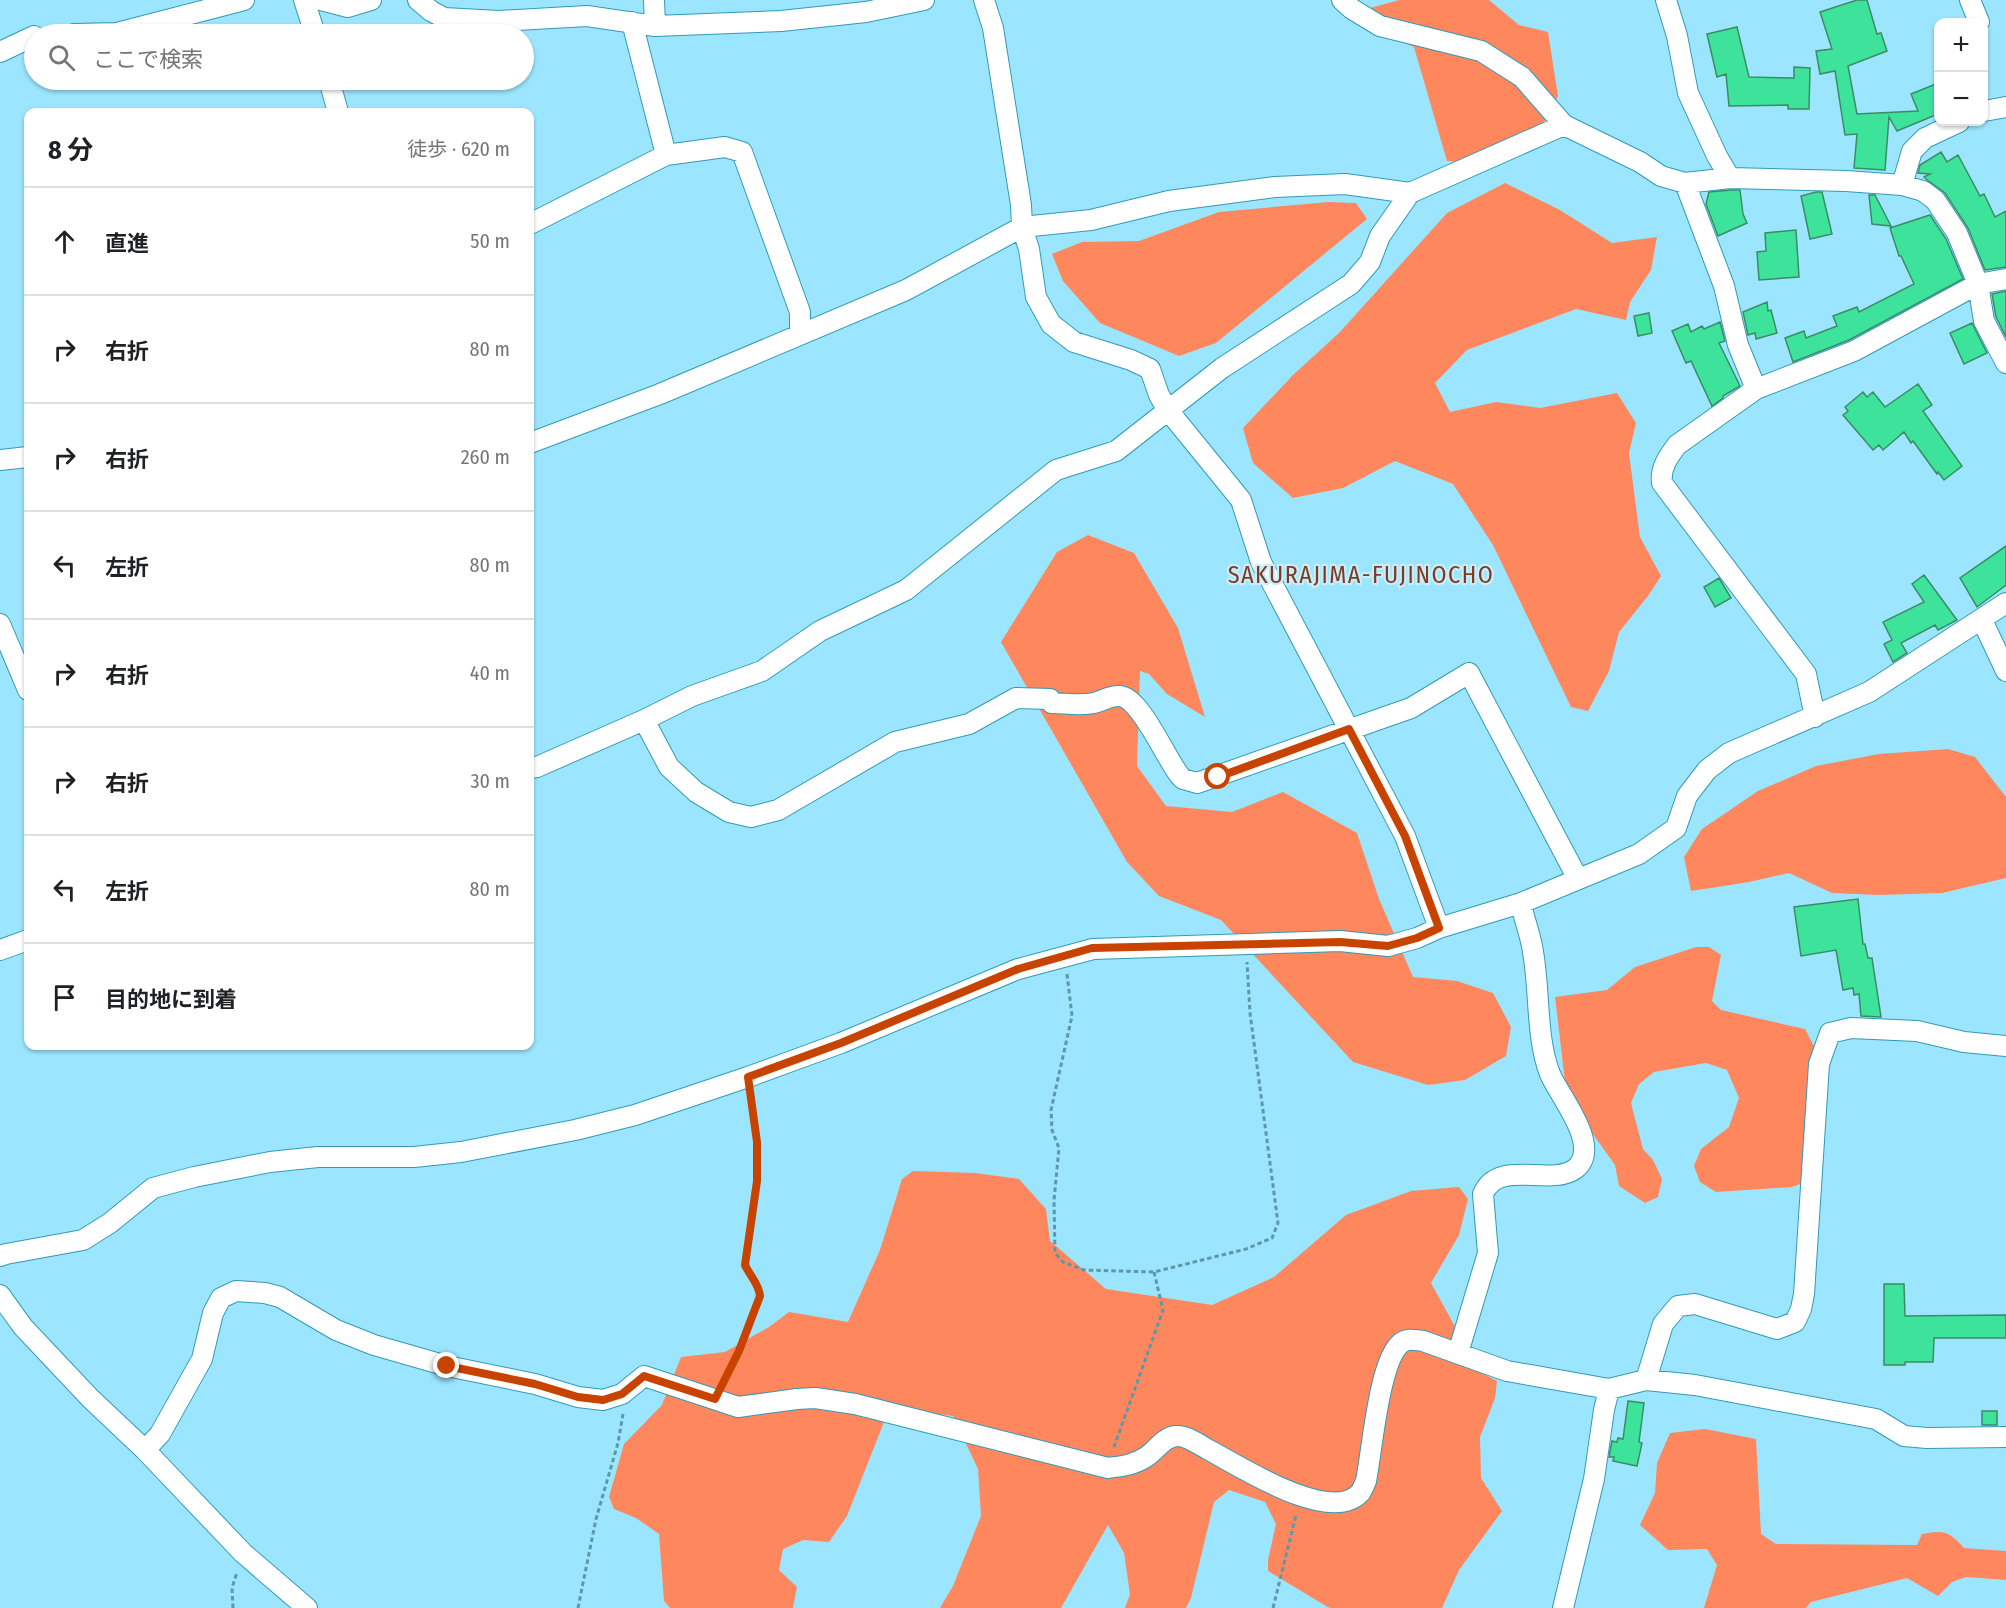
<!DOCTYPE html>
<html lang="ja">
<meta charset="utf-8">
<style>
:root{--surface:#fff;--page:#f2f2f2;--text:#202124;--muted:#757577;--line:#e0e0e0}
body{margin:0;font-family:"Fira Sans Condensed","Noto Sans JP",sans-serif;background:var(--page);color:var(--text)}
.controls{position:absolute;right:18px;top:18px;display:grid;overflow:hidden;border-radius:12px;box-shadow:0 2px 4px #0004}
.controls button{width:54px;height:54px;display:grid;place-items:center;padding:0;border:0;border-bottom:2px solid var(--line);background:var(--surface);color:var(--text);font:30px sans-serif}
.stop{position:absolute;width:18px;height:18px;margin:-14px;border:4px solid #c94300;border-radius:50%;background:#fff}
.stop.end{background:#c94300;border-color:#fff;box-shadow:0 2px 6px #0008}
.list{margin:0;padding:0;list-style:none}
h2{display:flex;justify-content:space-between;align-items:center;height:78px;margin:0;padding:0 24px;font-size:26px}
h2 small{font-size:20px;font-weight:400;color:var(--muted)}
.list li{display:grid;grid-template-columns:39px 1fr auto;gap:18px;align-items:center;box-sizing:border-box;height:108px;padding:0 24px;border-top:2px solid var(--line)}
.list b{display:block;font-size:22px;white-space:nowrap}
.list em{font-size:20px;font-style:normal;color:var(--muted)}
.icon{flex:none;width:33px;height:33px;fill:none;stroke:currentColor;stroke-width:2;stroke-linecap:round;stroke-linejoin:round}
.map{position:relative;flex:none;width:2006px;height:1608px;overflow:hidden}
.search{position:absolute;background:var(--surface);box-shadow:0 2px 4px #0004;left:24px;top:24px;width:510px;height:66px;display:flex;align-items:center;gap:15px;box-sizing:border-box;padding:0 21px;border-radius:33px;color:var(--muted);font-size:22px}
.panel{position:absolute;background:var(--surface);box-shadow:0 2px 4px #0004;left:24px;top:108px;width:510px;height:942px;border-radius:12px}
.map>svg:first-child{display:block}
.green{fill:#fe875e}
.building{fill:#3ee39b;stroke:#3b8c65;stroke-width:1.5}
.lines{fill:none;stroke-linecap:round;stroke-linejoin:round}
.minor-casing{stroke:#329ab6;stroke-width:22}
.path{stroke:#5c98aa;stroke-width:3;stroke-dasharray:4.5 3;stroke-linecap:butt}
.minor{stroke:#fff;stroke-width:20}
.route{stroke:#c94300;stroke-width:8}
.labels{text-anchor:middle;stroke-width:4.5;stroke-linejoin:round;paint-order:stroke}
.quarter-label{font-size:24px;letter-spacing:1.5px;fill:#7e3b23;stroke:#c9edf9}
</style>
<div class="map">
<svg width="2006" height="1608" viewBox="0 0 2006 1608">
<rect width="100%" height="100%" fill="#9be6fe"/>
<path class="green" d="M1399,0H1489L1519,25L1548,32L1558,96L1544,123L1463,162L1447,161L1414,47L1386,35L1363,10Z
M1505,183L1560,210L1612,243L1657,237L1651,270L1630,302L1626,320L1576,309L1467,350L1435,383L1450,412L1496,402L1540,408L1617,393L1636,423L1629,453L1640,537L1661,576L1648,596L1619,632L1609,671L1588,711L1571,707L1493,545L1453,484L1395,461L1343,488L1293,498L1253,463L1243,428L1293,375L1340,332L1447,213Z
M1328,202L1356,203L1367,219L1216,343L1179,356L1100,323L1063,281L1052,254L1082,242L1139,241L1219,212Z
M1088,535L1134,553L1178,628L1205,717L1167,694L1149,674L1140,671L1137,766L1166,806L1232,812L1283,792L1357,833L1379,899L1413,977L1457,981L1493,993L1511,1027L1506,1056L1465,1080L1428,1085L1353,1062L1221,920L1159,896L1127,862L1001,642L1057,552Z
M1948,749L1975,757L2006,797V878L1942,893L1879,895L1832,893L1789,873L1749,882L1691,891L1684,857L1702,829L1758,791L1816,766L1879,754Z
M1696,947H1709L1721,955L1712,1001L1721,1010L1805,1029L1814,1046L1808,1068L1803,1183L1792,1187L1716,1192L1700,1182L1694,1166L1701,1149L1729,1127L1739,1098L1727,1070L1706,1063L1654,1072L1639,1084L1631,1103L1643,1149L1653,1160L1662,1179L1658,1197L1645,1203L1619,1186L1615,1165L1590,1130L1565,1082L1555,997L1607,990L1635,967Z
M913,1171L975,1173L1019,1179L1046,1209L1050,1241L1106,1289L1212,1305L1274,1277L1346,1215L1411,1191L1459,1187L1468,1199L1459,1235L1431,1283L1480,1372L1497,1381L1495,1398L1480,1437L1481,1478L1502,1511L1459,1570L1442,1608H1330L1326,1606L1268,1571V1560L1276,1524L1265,1502L1229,1490L1214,1502L1191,1598L1186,1608H1125L1130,1594L1124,1553L1108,1525L1061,1608H940L953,1586L981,1516L978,1469L953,1416L894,1408L884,1422L847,1516L829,1542L803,1540L783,1549L779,1570L797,1587L793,1608H670L664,1601L659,1534L636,1518L614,1509L609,1497L624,1444L662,1405L681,1357L725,1352L769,1327L789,1312L848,1322L880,1250L902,1179Z
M1705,1429L1756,1439L1761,1534L1776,1544L1917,1545L1922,1534C1944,1530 1949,1531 1964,1548L2006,1551V1580L1966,1577L1952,1582L1938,1596L1907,1578L1811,1602L1806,1608H1704L1717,1565L1707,1549L1668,1550L1640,1525L1655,1493L1657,1463L1670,1433Z"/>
<path class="building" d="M1857,0H1867L1877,34L1881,33L1887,51L1848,66L1857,114L1918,111L1911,94L1938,83V114L1897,131L1889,117L1885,170L1854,168L1857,134L1845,135L1835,71L1820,74L1816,51L1832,49L1820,12Z
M1737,27L1749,77L1794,78V67L1810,68L1809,109H1788V105L1729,106L1726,74L1717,77L1707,34Z
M1941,152L1947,162L1958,155L1980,196L1984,194L1995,217L2006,211V267L1985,270L1968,228L1945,193L1926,179L1924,177L1930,174L1918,173L1920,165Z
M1731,190H1740L1743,214L1747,223L1718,236L1706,204L1709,192Z
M1816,192H1822L1832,234L1810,239L1801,196Z
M1869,195H1875L1891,226L1872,224Z
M1930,215L1946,239L1963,279L1849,340L1793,362L1785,338L1804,331L1806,338L1837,326L1833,316L1857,307L1859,312L1914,284L1901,256H1899L1890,228Z
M1796,230L1799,277L1759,280L1757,252L1766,251L1765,233Z
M2006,291V337L1996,317L1992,294Z
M1767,302L1768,311L1771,310L1777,333L1756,339L1755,333L1748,335L1743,312Z
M1649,313L1652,333L1638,336L1634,316Z
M1720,322L1725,341L1719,343L1740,386L1723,396V398L1712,406L1691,361L1686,363L1672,331L1688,324L1691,332L1702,326L1704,329Z
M1972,323L1987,353L1964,364L1950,333Z
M1918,384L1932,405L1923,411L1962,466L1944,480L1938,472L1937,474L1913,441L1911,443L1904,432L1883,450L1879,445L1873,450L1843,415L1848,411L1845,407L1863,392L1867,397L1873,392L1885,407Z
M2006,546V585L1977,607L1960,578Z
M1924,575L1957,620L1938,630L1935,625L1901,643L1907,653L1893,662L1884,644L1892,640L1883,622L1924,602L1912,584Z
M1719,578L1731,598L1715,607L1704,587Z
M1858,899L1863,944H1865L1868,958H1872L1881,1017L1861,1016L1859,994L1854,995L1853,988L1843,990L1836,950L1801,956L1794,907Z
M1884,1284H1904L1905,1316L2006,1315V1338H1934L1933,1362H1905V1365H1884Z
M1628,1401L1644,1403L1639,1442L1642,1443L1637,1466L1613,1461L1614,1457H1609L1612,1441L1617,1442L1618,1438L1623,1439Z
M1982,1411H1997V1425H1982Z"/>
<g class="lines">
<g class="minor-casing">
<path id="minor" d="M304,0L315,34
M321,0L348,7L371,0
M418,0L431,11L444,18L499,21L587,16L655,26L781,21L866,12L924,0
M654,0L655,26
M984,0L993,28L1021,205L1022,227L1029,249L1036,297L1051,324L1074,342L1131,360L1150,369L1159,395L1167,409L1241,500L1261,562L1405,836L1439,928
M1342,0L1352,9L1380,26L1481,51L1522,77L1564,125L1640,162L1661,176L1685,183L1730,178L1846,181L1902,185L1923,191L1935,200L1957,233L1978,284L1984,321L2006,363
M1666,0L1677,36L1688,93L1717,156L1730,178
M1970,0L1979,22
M632,22L666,155
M74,34L117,33L244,0
M0,52L34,36
M329,80L338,112
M1984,111L2006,107
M1685,183L1724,286L1738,345L1756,389
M1902,185L1912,151L1925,138L1959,122
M530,224L666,155L725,147L742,152L800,312V334
M530,443L660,394L906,290L1022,227L1091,220L1169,201L1275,187L1345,184L1410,193L1564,125
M0,460L28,457
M1982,620L2006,671
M0,624L28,690
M1815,717L1806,674L1662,483C1660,468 1668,457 1677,445L1756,389L1854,351L1978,284L2006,279
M644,720L669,767L696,792L729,812L751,817L778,810L895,742L969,724L1016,698L1050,699L1052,703C1065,703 1080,706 1094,703C1103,701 1110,695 1120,696C1141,698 1166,759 1180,776L1183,779L1197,783L1411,708L1469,673L1578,879
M530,768L537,767L644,720L692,696L762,671L820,631L906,590L1056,470L1116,451L1222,368L1351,284L1370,262L1380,236L1410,193
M0,950L28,940
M0,1256L6,1254L83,1240L110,1223L153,1188L194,1177L270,1162L318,1157H414L461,1152L575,1130L635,1115L748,1077L841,1043L1018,969L1093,949L1340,941L1388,946L1417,938L1439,928L1521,903L1639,854L1676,828L1687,796L1707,770L1729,753L1869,692L2006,603
M0,1295L23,1327L90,1398L145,1450L243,1553L307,1608
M1458,1353L1488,1253L1483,1194C1498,1158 1550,1187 1575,1169C1603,1147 1559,1096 1550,1074C1536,1039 1540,991 1533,952C1531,936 1524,920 1521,903
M1646,1380L1663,1324L1678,1306L1695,1304L1777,1329L1795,1322L1801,1309L1804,1294L1819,1064L1830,1033L1851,1028L1917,1031L1964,1042L2006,1046
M145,1450L160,1434L202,1359L213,1313L221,1298L236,1291L265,1293L280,1297L336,1330L374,1345L447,1366L535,1384L578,1397L603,1400L622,1394L644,1376L738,1407L797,1399L815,1398L855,1404L1108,1468C1122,1466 1134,1465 1146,1457C1157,1450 1162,1438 1176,1436C1186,1435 1200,1445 1209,1450C1239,1466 1330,1525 1360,1493C1362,1491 1364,1485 1366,1481C1372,1452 1379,1360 1401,1343C1408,1338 1414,1340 1423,1341L1507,1371L1609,1389L1646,1380L1695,1385L1876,1419L1904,1436L1927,1438L2006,1437
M1563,1608L1594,1479L1604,1410L1609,1389"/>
</g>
<path class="path" d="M1067,974L1072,1016L1051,1110L1052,1130L1059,1148L1054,1200L1055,1253L1063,1262L1084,1270L1154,1272L1246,1249L1272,1238L1278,1223L1250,1013L1247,962
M723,1383L739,1351L760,1296C759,1284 750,1276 745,1265L757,1181V1142L751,1094
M1114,1447L1163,1310L1154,1272
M233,1608L232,1588L237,1572
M578,1608L596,1519L618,1443L623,1414
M1273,1608L1296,1515"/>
<use href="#minor" class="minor"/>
</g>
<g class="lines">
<path class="route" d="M447,1366L535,1384L578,1397L603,1400L622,1394L644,1376L715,1399L739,1351L760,1296C759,1284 750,1276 745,1265L757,1181V1142L748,1077L841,1043L1018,969L1092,948L1340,942L1388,946L1417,938L1439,928L1405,836L1349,729L1218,777"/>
</g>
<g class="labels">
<g class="quarter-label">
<text x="1361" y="583">SAKURAJIMA-FUJINOCHO</text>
</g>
</g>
</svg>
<div class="controls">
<button>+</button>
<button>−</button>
</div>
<div class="stop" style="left:1218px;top:777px"></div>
<div class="stop end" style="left:447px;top:1366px"></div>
<div class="search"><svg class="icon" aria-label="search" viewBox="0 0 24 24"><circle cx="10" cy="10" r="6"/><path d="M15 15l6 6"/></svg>ここで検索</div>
<section class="panel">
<h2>8 分<small>徒歩 · 620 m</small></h2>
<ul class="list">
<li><svg class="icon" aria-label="ahead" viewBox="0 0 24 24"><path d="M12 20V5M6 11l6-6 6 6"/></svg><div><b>直進</b></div><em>50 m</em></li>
<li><svg class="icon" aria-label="right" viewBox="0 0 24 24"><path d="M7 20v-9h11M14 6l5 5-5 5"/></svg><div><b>右折</b></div><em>80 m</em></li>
<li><svg class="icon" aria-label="right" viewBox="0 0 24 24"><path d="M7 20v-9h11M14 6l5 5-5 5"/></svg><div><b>右折</b></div><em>260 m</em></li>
<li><svg class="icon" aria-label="left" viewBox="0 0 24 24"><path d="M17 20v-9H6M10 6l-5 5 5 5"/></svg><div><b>左折</b></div><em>80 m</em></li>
<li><svg class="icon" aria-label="right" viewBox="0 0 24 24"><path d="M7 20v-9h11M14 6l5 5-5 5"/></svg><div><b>右折</b></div><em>40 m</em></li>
<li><svg class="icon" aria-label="right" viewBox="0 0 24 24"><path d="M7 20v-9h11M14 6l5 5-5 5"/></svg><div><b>右折</b></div><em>30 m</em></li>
<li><svg class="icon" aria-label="left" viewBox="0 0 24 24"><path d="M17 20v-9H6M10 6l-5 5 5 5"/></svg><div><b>左折</b></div><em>80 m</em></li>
<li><svg class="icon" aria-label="arrive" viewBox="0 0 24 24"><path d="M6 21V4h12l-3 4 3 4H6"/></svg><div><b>目的地に到着</b></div></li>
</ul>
</section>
</div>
